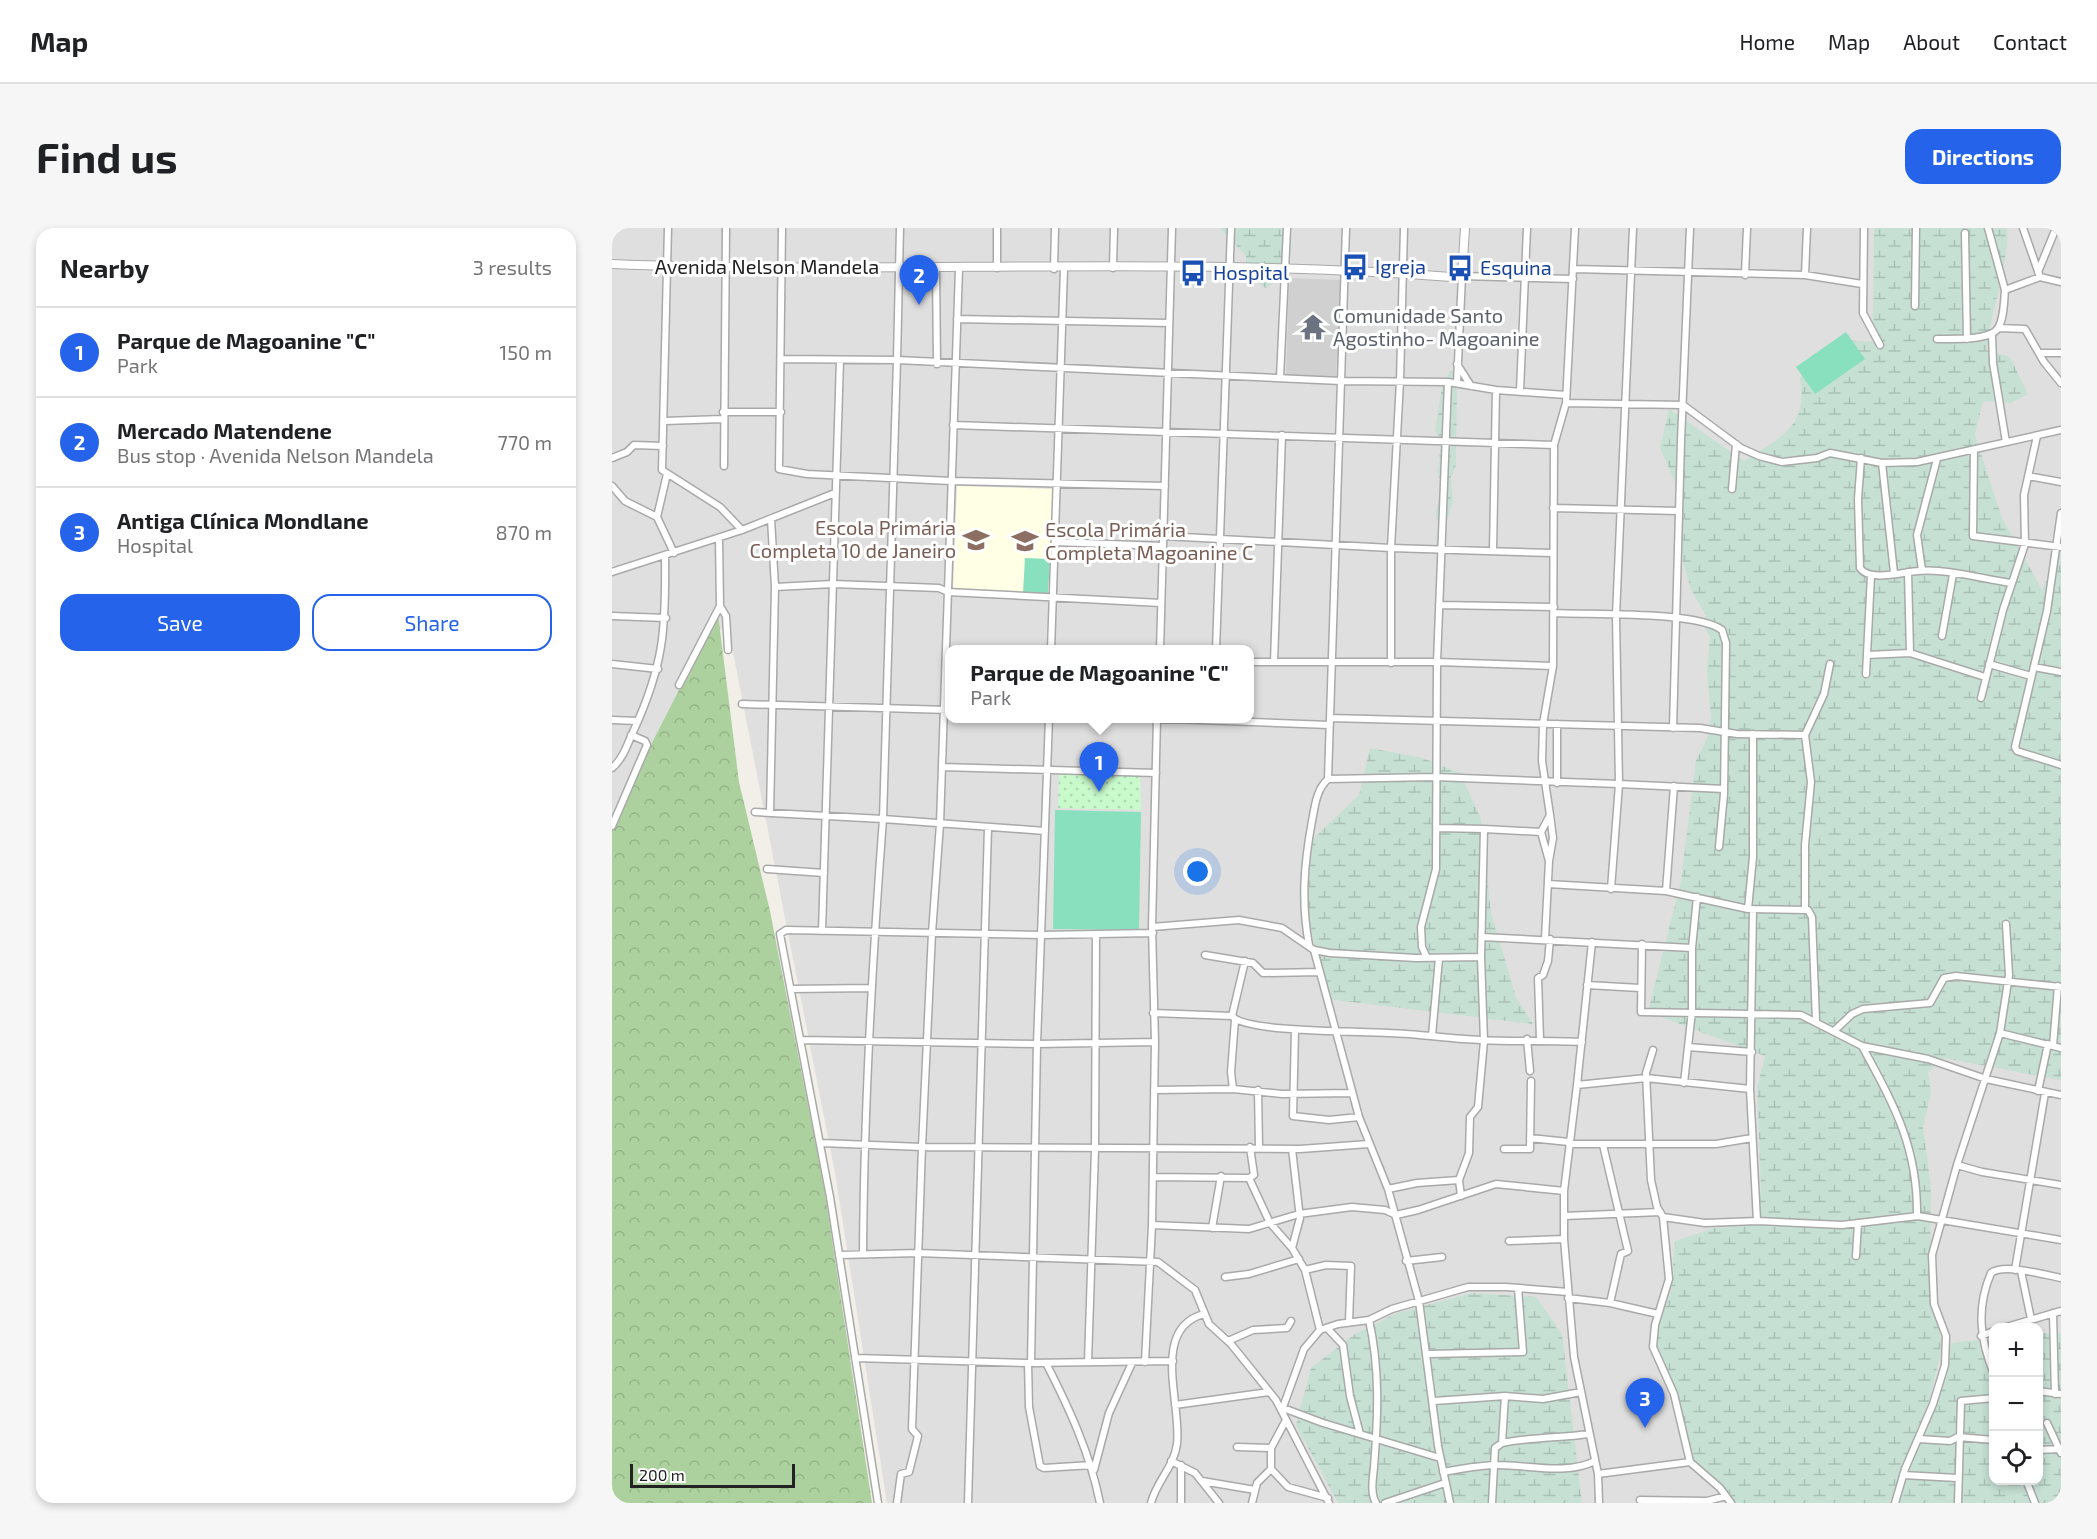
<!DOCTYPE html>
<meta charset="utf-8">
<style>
:root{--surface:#fff;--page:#f6f6f6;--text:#202124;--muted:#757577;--line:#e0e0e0;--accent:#2563eb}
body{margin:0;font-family:"Exo 2",sans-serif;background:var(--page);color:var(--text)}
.controls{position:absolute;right:18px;bottom:18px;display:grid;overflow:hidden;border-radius:12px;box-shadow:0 3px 9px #0003}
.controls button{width:54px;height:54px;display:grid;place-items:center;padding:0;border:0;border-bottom:2px solid var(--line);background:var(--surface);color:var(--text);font:30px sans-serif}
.scale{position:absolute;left:18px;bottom:15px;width:165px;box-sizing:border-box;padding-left:6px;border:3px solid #222;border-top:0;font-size:16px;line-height:21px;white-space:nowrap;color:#222;-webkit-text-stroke:4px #fff;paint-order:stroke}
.you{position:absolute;left:586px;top:644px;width:21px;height:21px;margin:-15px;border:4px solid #fff;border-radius:50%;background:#1a73e8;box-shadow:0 0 0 9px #1a73e833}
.badge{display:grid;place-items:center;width:39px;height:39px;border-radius:50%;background:var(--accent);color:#fff;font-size:20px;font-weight:700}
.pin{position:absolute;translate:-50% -50px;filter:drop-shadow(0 2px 3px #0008)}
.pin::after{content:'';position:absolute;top:32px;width:21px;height:18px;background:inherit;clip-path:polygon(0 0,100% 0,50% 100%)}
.popup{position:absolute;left:333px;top:417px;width:309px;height:78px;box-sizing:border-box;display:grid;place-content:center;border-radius:12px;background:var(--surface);filter:drop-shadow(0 2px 4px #0005);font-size:20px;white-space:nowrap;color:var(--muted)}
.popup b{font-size:22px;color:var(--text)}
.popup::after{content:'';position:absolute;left:50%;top:100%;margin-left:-12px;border:12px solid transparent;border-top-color:var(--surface)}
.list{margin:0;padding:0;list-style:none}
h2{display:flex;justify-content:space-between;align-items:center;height:78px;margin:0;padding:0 24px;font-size:26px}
h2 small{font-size:20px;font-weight:400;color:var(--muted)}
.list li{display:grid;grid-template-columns:39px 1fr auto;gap:18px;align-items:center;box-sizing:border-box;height:90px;padding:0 24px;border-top:2px solid var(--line)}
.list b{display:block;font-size:22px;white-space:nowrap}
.list p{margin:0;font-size:20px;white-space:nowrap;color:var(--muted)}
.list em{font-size:20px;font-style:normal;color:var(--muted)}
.actions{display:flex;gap:12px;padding:18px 24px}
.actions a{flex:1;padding:14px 0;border:2px solid var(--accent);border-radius:18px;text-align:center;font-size:21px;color:var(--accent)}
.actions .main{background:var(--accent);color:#fff}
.icon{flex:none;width:33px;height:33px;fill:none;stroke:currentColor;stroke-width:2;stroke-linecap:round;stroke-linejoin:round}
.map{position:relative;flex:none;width:1449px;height:1275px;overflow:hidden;border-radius:18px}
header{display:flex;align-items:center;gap:36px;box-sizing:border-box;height:84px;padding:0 30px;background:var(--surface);border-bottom:2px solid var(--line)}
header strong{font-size:28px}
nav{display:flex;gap:33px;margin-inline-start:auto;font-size:21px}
.intro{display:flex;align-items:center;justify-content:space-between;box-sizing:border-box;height:144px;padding:0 36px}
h1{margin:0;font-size:42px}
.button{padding:15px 27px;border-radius:18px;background:var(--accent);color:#fff;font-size:21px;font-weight:700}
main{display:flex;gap:36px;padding:0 36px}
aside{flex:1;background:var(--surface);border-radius:18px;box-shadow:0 3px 9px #0003}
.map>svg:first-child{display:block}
.residential{fill:#e0dfdf;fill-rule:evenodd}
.education{fill:#ffffe5}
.religious{fill:#d0d0d0}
.forest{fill:url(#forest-crowns)}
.wetland{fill:url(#wetland-marsh)}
.park{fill:url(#park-dots)}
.pitch{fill:#88e0be}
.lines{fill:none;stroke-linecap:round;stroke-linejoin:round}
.minor-casing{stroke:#a9a9a9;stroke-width:9}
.tertiary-casing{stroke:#a9a9a9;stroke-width:10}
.minor{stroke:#fff;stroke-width:6}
.tertiary{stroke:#fff;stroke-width:8}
.labels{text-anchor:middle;stroke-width:6;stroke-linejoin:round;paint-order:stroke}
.street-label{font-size:20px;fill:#222;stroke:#fff}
.transit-label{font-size:20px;fill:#164399;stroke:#fff;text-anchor:start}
.worship-label{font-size:20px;fill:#5b616d;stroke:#fff;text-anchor:start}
.education-label{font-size:20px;fill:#785e54;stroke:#fff;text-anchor:end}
</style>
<header>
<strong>Map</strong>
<nav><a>Home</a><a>Map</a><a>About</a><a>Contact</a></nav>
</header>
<div class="intro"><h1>Find us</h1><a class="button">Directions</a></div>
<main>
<aside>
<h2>Nearby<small>3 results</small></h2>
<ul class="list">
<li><span class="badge">1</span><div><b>Parque de Magoanine &quot;C&quot;</b><p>Park</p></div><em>150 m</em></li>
<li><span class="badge">2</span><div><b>Mercado Matendene</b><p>Bus stop · Avenida Nelson Mandela</p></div><em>770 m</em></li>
<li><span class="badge">3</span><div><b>Antiga Clínica Mondlane</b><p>Hospital</p></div><em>870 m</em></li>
</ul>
<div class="actions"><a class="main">Save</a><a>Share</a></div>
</aside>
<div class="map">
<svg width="1449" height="1275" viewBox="0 0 1449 1275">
<defs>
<pattern id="forest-crowns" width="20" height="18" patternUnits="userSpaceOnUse" patternTransform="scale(1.5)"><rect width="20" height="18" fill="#add19e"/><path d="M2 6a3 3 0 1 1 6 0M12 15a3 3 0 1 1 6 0" fill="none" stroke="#95b388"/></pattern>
<pattern id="wetland-marsh" width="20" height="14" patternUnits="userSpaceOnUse" patternTransform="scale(1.5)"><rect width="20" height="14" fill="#c6e0d4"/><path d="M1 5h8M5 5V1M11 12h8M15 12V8" fill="none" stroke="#aac0b6"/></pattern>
<pattern id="park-dots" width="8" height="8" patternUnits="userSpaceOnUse" patternTransform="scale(1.5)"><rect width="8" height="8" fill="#c8facc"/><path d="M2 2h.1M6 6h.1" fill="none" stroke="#acd6af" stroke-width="1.8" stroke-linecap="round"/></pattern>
</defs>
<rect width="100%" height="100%" fill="#f2efe9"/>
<path class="residential" d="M0,0H1449V1275H275L223,945L120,419L118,384L0,612ZM337,422H637V490H337ZM1382,1100H1426V1252H1382Z"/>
<path class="education" d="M345,258L443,261L438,369L341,363Z"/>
<path class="religious" d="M677,50L728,52L724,149L674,147Z"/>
<path class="forest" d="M106,386L127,554L158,683L212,959L260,1275H0V602L25,544Z"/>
<path class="wetland" d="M608,0H669L671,15L670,49L654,60L634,47V28Z
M1262,0H1395C1398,38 1378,82 1375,122L1398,129L1416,166L1399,175L1371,173L1363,207L1390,290L1430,362L1449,323V852L1332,830L1316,845L1319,865L1311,899L1319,960L1318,1059L1329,1113L1328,1129L1316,1176L1277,1275H1122L1109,1257L1101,1253L1079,1233L1044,1120L1047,1096L1059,1063L1063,1013L1103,1000L1138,997L1149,962L1145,860L1153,828L1036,784L1069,653L1084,532L1094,513L1099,490L1095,443L1098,408L1091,397L1094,387L1079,362L1070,330L1067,263L1048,220L1057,181L1132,233C1167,210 1197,199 1188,150C1200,134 1209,115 1231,113C1244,111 1255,116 1269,112L1261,95Z
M839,142L855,144L857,155L845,160L844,237L839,250L841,271L835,292L833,316L827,320L824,318L826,296L823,286L830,259L826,244L829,212L823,203L830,158Z
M758,520L811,530L848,545L869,591L879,685L904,769L921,796L715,771L695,685L700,612L747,567Z
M860,1065L924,1069L950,1106L970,1275H726L684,1197L699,1140L743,1106L785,1085Z
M1427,1105H1449V1275H1286L1322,1176L1339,1115L1381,1110L1382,1252H1426Z"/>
<path class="park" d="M447,546L528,548L529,582L446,580Z"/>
<path class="pitch" d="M1234,104L1253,131L1203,166L1184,139Z
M413,330L438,331L436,366L411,365Z
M443,582L529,584L527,702L441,701Z"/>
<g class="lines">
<g class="minor-casing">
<path id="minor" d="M56,0L50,242L108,279L130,302
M170,0L167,241L195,246L339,253L553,258
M288,0L285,132L729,153L836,154L884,162L954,167
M734,0L716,551L823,549L1007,556L1004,388L1021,0
M1252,0L1251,85L1268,117
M1376,0L1393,62
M1411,0L1428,49
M1353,5L1355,111
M324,40L325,136
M385,40V0
M501,40L502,0
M442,41L443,0
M962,41L1193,47L1250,56
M1426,44L1444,0
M1133,47L1135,0
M1193,47L1195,0
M1303,78L1304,0
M345,91L557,95
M1386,100L1413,101L1432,134L1449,155
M1380,106L1381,135L1394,214
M1325,111C1338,111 1379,113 1386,100C1392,91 1392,73 1393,62L1428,49L1449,54
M1427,125H1449
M170,131L285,132L271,591L433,603
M845,136L859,158
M668,150L675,0
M845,155L850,48L961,51
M908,163L915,0
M954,175L1071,177L1129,220L1147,228L1170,234L1205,230L1218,225L1270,235L1305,234L1449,202
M111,184H169
M52,193L111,191
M341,197L942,217
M1362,222L1361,308L1449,319
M0,230L15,224L22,217L51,218
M1249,230L1246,271L1248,340C1257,354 1291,344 1306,343C1333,340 1371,351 1399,355
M1270,235L1282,345
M112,238L114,0
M55,246L45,289L62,325
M1416,248L1449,254
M0,258L13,273L45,289
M1120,261L1124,216
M941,280L1067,283
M1449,285L1435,383L1403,519L1405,523L1449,537
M552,308L779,320L940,325
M443,314L551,318
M881,323L884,162
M1310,342L1305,307L1325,231
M0,344L130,302L223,265
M1296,344L1298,425
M163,359L221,356L327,360L336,364L549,375
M827,377L942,379
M108,378L114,388L116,422
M943,385C980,387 1084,383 1110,402L1114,415L1112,566L1107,619
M0,388L54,390
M1330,408L1341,346
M439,422L452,41
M548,422L560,0
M604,422L619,0
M1255,427L1298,425L1373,449
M637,434H825L941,438
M662,434L670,207
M779,435V320L788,153L792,0
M0,436L46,441
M1377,436L1419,448
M1422,439L1449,444
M1254,446L1259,347
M67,457L108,378L107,310
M1369,470L1391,382L1413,316L1412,267L1425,208
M130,476L337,482
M533,490L717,497
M718,490L1088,500L1125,506L1193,507
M0,492L26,493
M945,496V555
M1061,500L1069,213L1078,0
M330,539L544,545
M0,540C11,531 15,517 21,504C52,437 54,401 53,328
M143,584L271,591C260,736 252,880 251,1025
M158,585L163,359L159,291
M0,598L35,517L33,513L19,507
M825,600L872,601
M937,633L941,610L938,587
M155,641L212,645
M936,656L1054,663L1136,681L1196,682L1200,689L1204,793
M999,661L1007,556L1112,561
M1054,663L1062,558
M1136,681L1141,629V506
M1193,682V617L1199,554L1193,507L1212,466L1218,436
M540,699L627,692L670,700L702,722L718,725L804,730L869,729
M210,703L228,132
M870,709L1080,720
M933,711L937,633L929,604L938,587L930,533L931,496L941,438L942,217L954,175L963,0
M980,714L965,857L1034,850L1138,861L1141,681
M1030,716L1029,784L1189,787L1250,818L1316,831L1374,851L1449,867
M697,717C689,674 692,636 700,593C703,578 704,562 716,551
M702,722L747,889L776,961L807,1073L826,1218L838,1275
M593,727L641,735L651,745L708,744
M815,730L810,719L809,699L824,641L825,434L836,154
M975,757L1028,760
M179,761L258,760
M541,785L620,788C633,805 753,803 778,805C808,806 839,811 869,812C903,814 937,812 970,814
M620,788L633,733
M683,802L681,888L717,892L747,889
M1222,803L1240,786L1251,781L1318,775L1332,750L1344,748L1449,759
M1388,805L1449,820
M820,808L827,730
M915,811L918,843
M928,811L926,750L931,747L936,733L938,711
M189,812L425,816L543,814
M1250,818C1282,877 1306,919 1305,988
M1441,818L1446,758
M1076,819L1140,824
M1041,822L1034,845L1039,952L1045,979L1051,989L1057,1051L1043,1097L1041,1119L1062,1166L1078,1234L1108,1260L1119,1275
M1072,855L1080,783V720L1085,669
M965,857L952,963V1011L962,1129L986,1246L987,1275
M621,861L619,844L623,792
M1138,861L1145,993
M542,862L621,861L670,866L739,865
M646,862L647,919
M1426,863L1436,816
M918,910L957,914
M209,915L310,919L320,705L328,596L347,41
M957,916H1104L1140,910
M991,917L1016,1023L1009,1026L998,1075
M680,921L688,990L680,1020
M892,921H918L919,853
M1345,937L1370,944L1449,957
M541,949L637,950
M637,950L658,995L680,1020L693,1042L708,1102
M637,950L642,947L638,919
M776,961L805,955L847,952
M849,968L847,952L857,925L858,889L866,879L872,813L869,729L872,601L929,604
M952,988L1048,984
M1051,989L1093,995L1145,993L1230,997L1306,988L1449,1012
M540,997L637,1001L687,986L740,979L773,982L784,987L806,982L884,956L952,963
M600,1000L609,948
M897,1013L952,1011
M227,1027L306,1025L546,1034L583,1062L597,1096L619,1116L664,1172L717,1275
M1244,1028L1246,995
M794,1033L830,1029
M693,1042L714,1037L739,1038L737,1094
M1403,1042L1433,865
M1409,1043L1419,1091
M613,1049L637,1046L687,1031
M956,1070L998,1075L1046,1086
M1441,1085L1443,1166
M757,1092C768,1140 766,1189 762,1239C761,1250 758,1265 764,1275
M715,1100L731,1117L738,1168L748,1206
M1391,1100L1449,1083
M1369,1108L1382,1103
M616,1113L641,1102L675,1100L679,1093
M816,1126L911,1124L906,1060
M243,1130L416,1135L561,1133
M476,1134L483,922L484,707
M533,1134L540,997L543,814L540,699L545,490
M416,1135L417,1179L428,1238L432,1240L480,1237
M419,1135L425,816L437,490
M434,1135C457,1180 478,1225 488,1275
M1382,1146C1368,1112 1364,1080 1379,1045C1392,1035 1433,1047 1449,1050
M1426,1163L1449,1166
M822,1173L893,1168L931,1171L969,1164
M563,1177L657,1164
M671,1180L711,1195L828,1230
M670,1182L692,1121L708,1102L726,1096L757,1092L780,1081L856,1059H894L956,1064
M674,1192L659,1220V1241L676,1259L716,1270
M1435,1195L1449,1225
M1307,1211L1338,1213L1346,1209L1382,1212
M890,1215C920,1209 948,1210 977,1206
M625,1219L659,1220
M1426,1222L1449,1221
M559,1233L583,1245L607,1275
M482,1242L497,1185L520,1135
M831,1244C847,1241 865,1238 882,1237C914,1236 953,1248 983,1233
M986,1246L1078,1234
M1291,1247L1345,1250
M1414,1252L1423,1275
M590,1253L643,1262
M1028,1272L1095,1273L1114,1268
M266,1275L218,969L168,706L174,702L430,707L541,705
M285,1275L289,1246L297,1244L306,1208L300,1201L310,919L688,921L757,916
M356,1275L376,600
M539,1275C544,1254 562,1239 565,1216C570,1177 538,1100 592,1086
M569,1275V1237
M640,1275L645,1255L659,1241
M773,1275L833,1255
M880,1275L883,1220L890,1215L893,1168
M1283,1275L1293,1241L1321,1176L1333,1137L1334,1108L1322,1076L1320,1027L1345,937L1388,805L1397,747L1394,696
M1346,1275L1349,1173L1382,1170"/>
</g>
<g class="tertiary-casing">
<path id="tertiary" d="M0,36C279,47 560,27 839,49L850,48L853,0"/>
</g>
<use href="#minor" class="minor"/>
<use href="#tertiary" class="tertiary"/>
</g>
<defs>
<g id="bus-bare" transform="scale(2.07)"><path d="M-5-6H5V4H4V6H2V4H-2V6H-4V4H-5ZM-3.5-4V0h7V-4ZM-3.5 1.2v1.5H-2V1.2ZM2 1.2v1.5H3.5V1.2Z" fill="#1a4fb4" stroke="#fff" stroke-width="2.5" paint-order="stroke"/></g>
<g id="temple-bare" transform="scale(2.07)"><path d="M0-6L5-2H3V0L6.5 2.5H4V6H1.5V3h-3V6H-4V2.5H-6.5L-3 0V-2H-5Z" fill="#6b7280" stroke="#fff" stroke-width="2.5" paint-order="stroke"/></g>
<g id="school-bare" transform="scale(2.07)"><path d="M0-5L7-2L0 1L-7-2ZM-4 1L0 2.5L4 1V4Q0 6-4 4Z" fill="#8d6e63" stroke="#fff" stroke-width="2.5" paint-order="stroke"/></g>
</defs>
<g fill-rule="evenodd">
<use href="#bus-bare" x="743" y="39"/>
<use href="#bus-bare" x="848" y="40"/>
<use href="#bus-bare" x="581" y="45"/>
<use href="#temple-bare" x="701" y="99"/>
<use href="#school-bare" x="364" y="312"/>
<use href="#school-bare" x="413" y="313"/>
</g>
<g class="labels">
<g class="street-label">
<text x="155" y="46">Avenida Nelson Mandela</text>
</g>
<g class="transit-label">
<text x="763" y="46">Igreja</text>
<text x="868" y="47">Esquina</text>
<text x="601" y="52">Hospital</text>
</g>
<g class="worship-label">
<text x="721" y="95">Comunidade Santo<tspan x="721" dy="23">Agostinho- Magoanine</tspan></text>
</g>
<g class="education-label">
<text x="344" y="307">Escola Primária<tspan x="344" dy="23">Completa 10 de Janeiro</tspan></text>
<text x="433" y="309" text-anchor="start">Escola Primária<tspan x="433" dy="23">Completa Magoanine C</tspan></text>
</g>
</g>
</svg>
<div class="controls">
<button>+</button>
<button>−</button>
<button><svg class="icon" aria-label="locate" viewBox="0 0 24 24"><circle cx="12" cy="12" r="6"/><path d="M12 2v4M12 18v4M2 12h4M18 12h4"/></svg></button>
</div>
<div class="scale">200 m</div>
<div class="you"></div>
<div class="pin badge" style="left:487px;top:564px">1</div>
<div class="popup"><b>Parque de Magoanine &quot;C&quot;</b>Park</div>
<div class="pin badge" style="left:307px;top:77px">2</div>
<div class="pin badge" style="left:1033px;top:1200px">3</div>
</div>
</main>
